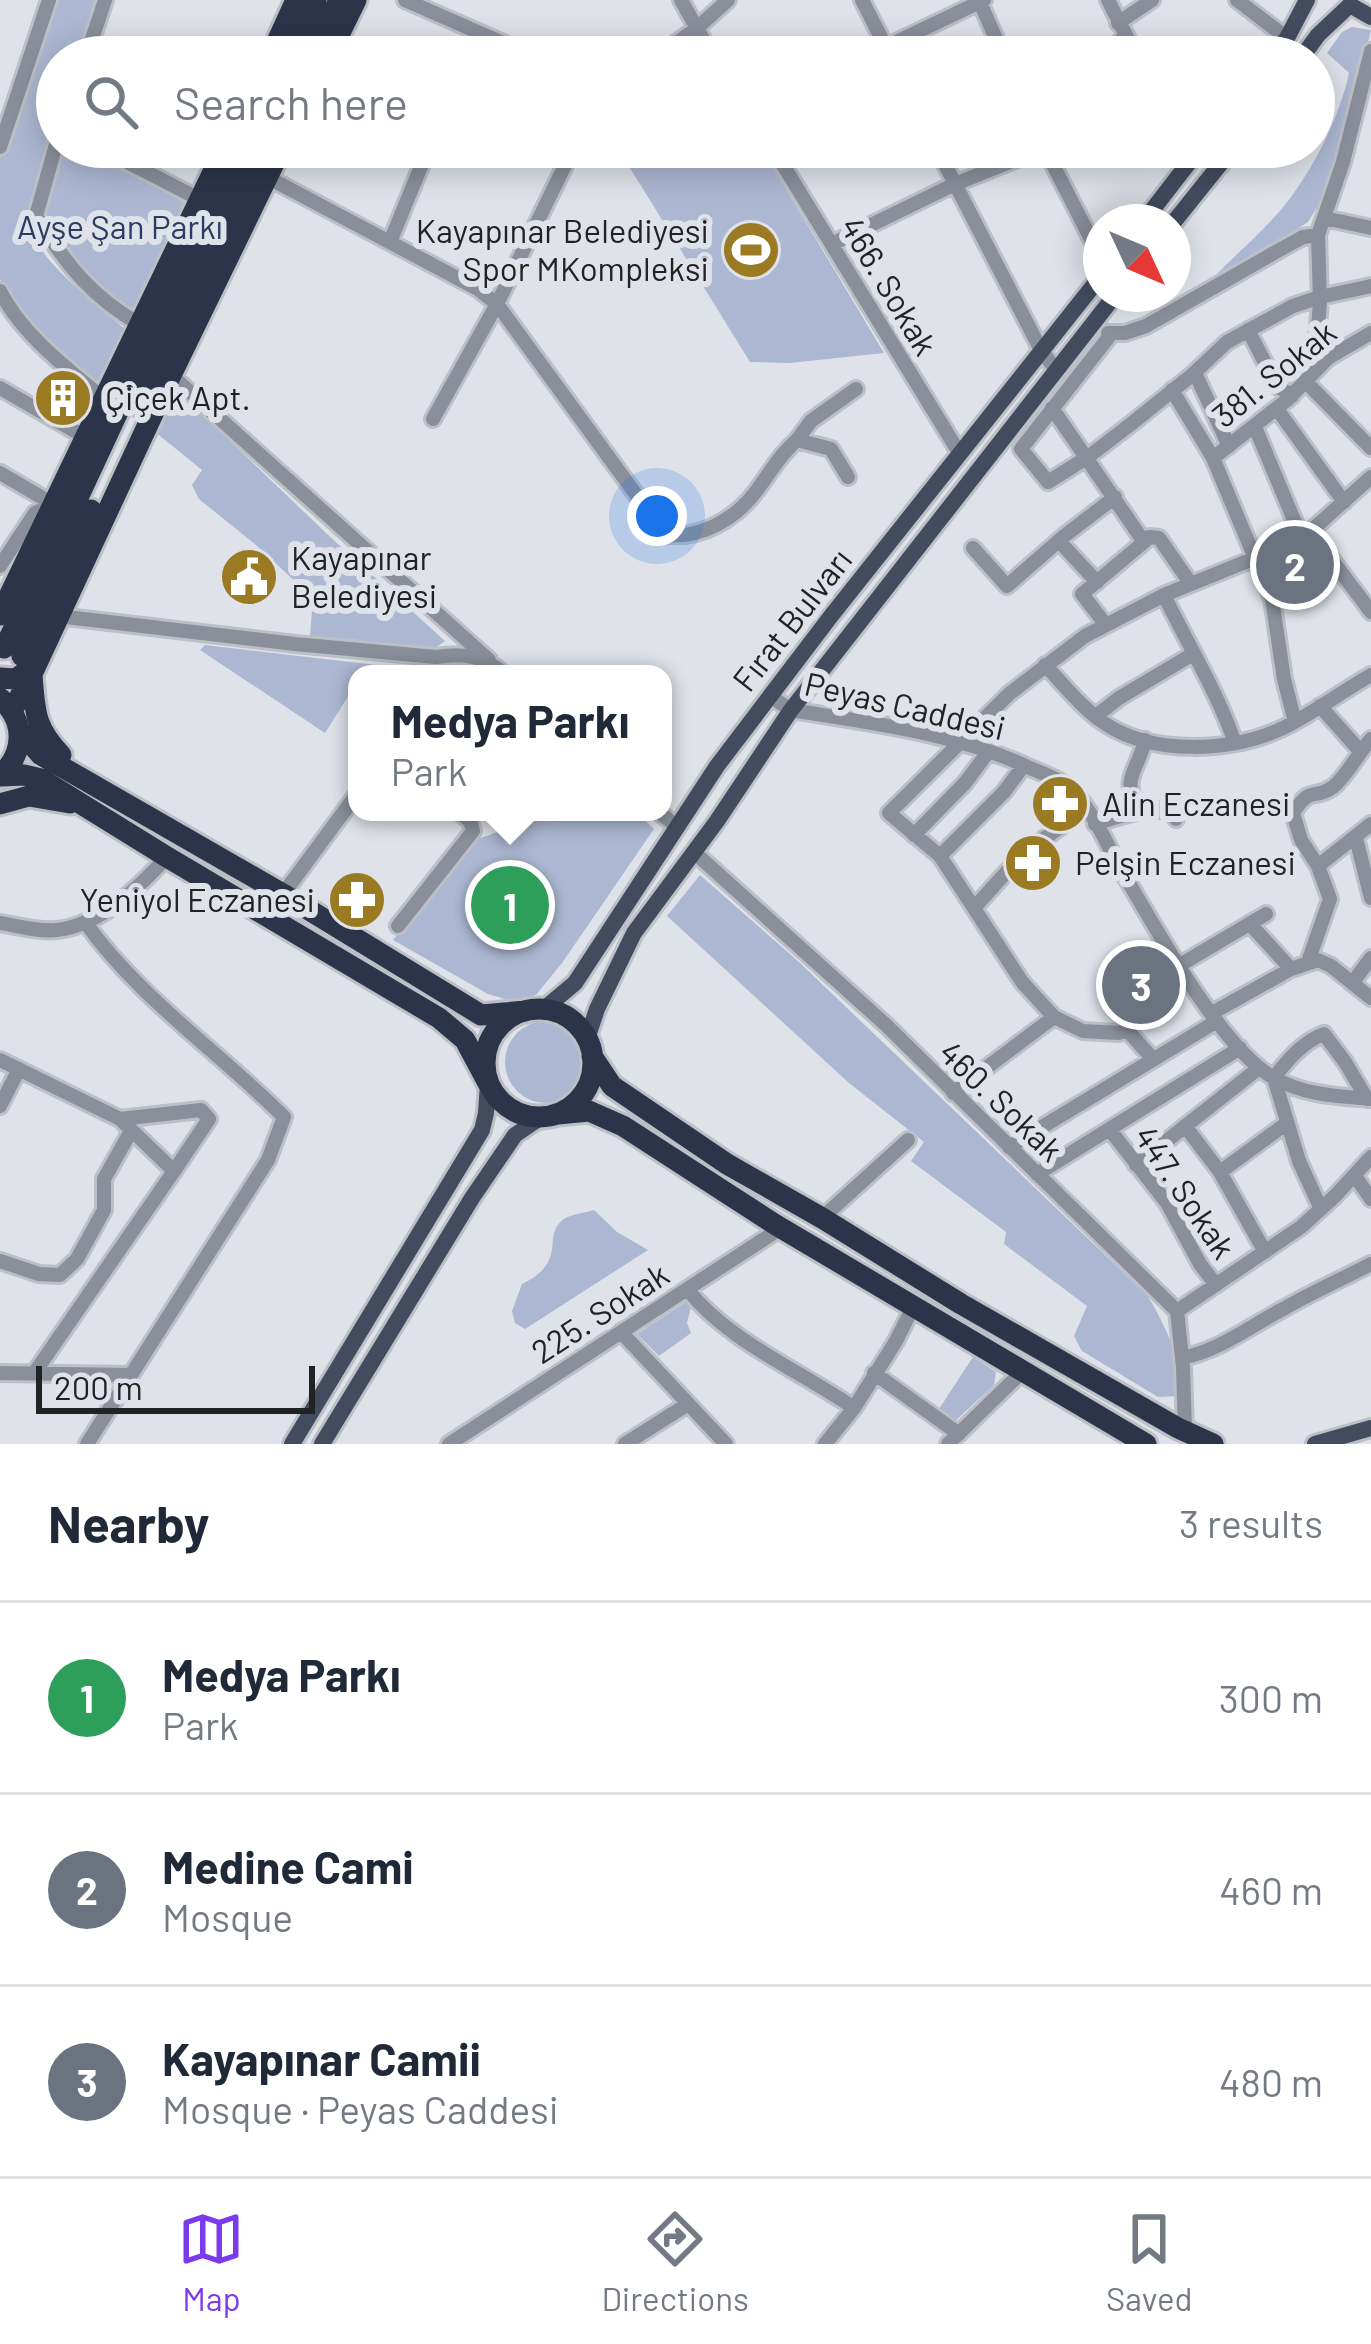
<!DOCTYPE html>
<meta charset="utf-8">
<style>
:root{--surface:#fff;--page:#f2f2f3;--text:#1f2937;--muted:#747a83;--line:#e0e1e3;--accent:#7c3aed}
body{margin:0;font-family:Barlow,sans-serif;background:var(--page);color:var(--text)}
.compass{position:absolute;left:1083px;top:204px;width:108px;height:108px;border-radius:50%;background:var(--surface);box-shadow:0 6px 30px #0003;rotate:134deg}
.scale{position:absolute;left:36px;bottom:30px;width:279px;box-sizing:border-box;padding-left:12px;border:6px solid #212224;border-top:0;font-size:33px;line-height:42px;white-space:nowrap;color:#212224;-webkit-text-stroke:9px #dfe2e9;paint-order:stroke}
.you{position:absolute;left:657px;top:516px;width:42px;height:42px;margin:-30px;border:9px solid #fff;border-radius:50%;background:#1a73e8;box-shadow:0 0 0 18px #1a73e833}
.badge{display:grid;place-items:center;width:78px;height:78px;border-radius:50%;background:var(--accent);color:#fff;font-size:39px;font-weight:700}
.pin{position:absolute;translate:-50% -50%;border:6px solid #fff;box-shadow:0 3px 12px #0006}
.popup{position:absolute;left:348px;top:665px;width:324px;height:156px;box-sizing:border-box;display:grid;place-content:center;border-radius:24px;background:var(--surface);filter:drop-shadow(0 3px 9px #0005);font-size:39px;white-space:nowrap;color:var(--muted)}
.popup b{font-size:45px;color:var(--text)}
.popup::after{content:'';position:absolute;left:50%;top:100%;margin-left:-24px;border:24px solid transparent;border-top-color:var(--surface)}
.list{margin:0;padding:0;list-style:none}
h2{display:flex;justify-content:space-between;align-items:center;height:156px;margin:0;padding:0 48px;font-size:51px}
h2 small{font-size:39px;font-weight:400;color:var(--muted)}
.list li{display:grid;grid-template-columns:78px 1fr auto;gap:36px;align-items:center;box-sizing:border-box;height:192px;padding:0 48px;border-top:3px solid var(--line)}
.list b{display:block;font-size:45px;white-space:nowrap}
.list p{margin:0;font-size:39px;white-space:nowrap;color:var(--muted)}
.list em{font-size:39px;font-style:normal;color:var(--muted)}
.icon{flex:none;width:66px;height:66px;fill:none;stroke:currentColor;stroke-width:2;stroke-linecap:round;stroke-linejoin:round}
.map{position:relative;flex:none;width:1371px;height:1444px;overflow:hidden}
.search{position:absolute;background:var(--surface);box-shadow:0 6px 30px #0003;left:36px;right:36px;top:36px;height:132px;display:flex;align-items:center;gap:30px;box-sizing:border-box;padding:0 42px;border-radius:66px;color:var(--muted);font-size:45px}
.sheet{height:732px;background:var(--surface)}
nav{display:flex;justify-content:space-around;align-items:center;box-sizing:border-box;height:168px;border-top:3px solid var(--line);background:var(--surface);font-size:33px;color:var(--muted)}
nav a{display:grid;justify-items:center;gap:6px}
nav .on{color:var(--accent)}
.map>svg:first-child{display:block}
.green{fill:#acb8d2}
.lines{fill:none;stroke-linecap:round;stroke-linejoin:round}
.minor-casing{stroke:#bdbfc6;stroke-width:20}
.major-casing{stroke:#bdbfc6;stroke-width:22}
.highway-casing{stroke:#bdbfc6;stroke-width:27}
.minor{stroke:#8a8f9a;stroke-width:14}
.major{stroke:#434b5f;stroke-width:16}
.highway{stroke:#2b3449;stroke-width:21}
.labels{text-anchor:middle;stroke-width:12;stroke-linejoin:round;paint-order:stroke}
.park-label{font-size:33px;fill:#2c3b62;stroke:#dfe2e9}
.poi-label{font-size:33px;fill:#212224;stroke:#dfe2e9;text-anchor:start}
.street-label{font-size:33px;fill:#212224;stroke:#dfe2e9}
</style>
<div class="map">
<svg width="1371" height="1444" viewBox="0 0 1371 1444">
<rect width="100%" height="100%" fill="#dfe2e9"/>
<path class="green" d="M54,0H96L77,57H57C57,78 60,102 56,122C44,170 12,218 51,262C73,287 102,309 127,331L99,389C63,357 16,326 0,279V158Z
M1352,27L1371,30L1351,114L1318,206L1308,222L1220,278L1215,276C1238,252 1267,228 1288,201C1316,164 1339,118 1349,73L1327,53L1342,32Z
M65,147H82L187,204L141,304C134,307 130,310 122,307C101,297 60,234 45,214Z
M617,147H761L884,353L790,363L750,362Z
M175,388L327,534L445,641L434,649L362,645L357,640L310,636L313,598L256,545L199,499L192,485L202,470L154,431Z
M205,645L410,669L412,674H357V692L352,690L325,733L200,650Z
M553,812H636L654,829L562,963L536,995L512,1001L488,994L393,940L469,841C498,835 523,818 553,812Z
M700,875L800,963L1148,1296C1162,1321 1188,1367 1178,1396L1158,1397L1082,1351L1074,1336L1087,1306L1004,1244L1006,1232L911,1161L924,1142L849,1083L667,916Z
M505 1062a41 41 0 1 1 82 0a41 41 0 1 1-82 0Z
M594,1210L617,1232L648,1250L525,1329L515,1323L512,1311L522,1284C570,1261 540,1236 564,1219C571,1214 586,1213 594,1210Z
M686,1302L691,1307L687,1323L691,1333L659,1356L637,1334Z
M973,1357L996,1372L994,1385L954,1422L939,1409Z"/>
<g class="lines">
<g class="minor-casing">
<path id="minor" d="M405,0L535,57
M681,0L713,57
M862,0L891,57
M979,0L1004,57
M1108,0L1131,45L1146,57
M1237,0L1287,38
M1118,23L1152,0
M86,57L105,0
M656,57L696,29L728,0
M865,57L984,0
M1107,57L1125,35
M57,141L36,216C65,263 92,298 141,325
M0,147L49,0
M98,147L199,199
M772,147L960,454
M936,147L1041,350L1056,370
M1044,147L1091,239L1101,253
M267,177L478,289L497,304L656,522L669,535C702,538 734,519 754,494C769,475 779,455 797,440L831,449L848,477
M1324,218L1371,228
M390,242L429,147
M832,244L955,184L1025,156L1037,147
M0,291C23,336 67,368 105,400
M1248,330L1277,386L1292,396
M1108,333H1125L1146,326L1281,249L1303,237L1318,235
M1112,333L1021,449L1048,482L1088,457L1131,424L1192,375L1227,342L1293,306L1320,297L1371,286
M1318,368L1316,352L1320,302L1318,235L1343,162L1371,51
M1195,373L1229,446
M171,375L489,660
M1305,381L1371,448
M0,388L85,437
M1172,390L1213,458L1272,599L1284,679L1295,722
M1052,408L1144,542L1149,537L1159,538L1191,584
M1277,409L1344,502
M433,419L497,304L574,147
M1255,427L1302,539
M797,440L811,421L856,389
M1213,458L1287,400L1328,358L1371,333
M0,473L53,504
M1311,532L1371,612
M1059,541L1097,582
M973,548L1007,586L1063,537L1115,497
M0,566L35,513L53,504
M1164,595C1188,645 1217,691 1235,743
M58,616L295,644L436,657C463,653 483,655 504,674
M1106,625L1082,594L1144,542
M1045,665C1063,684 1082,708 1104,723C1153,756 1232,752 1283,728C1314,713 1341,692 1371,675
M770,696L791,710C871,723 957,733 1030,768C1044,774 1059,779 1070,789C1092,808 1105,841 1119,866C1152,921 1220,1048 1274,1078C1304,1095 1337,1096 1371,1099
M1320,706L1360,751
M1096,716L1119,698L1193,654
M1138,811C1121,775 1137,774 1145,740
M659,812L676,826
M1095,824C1120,816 1144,807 1171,811L1176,819
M914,835L965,783L989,751
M1356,838L1371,898
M694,852L886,1025L1177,1311L1183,1367L1185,1431
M940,856L1004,792L1024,765
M1318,866L1301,840L1293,813C1312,784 1313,801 1333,787C1346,777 1359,752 1371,739
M283,894L357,794
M974,908L1022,855L1086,808
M85,922C138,997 219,1052 284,1117L268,1160L87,1444
M0,923C18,926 39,932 57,930C101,925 139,887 167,857
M1250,924L1291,969
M398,926L473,831L470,821L459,812
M1308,962L1330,899L1318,866L1371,824
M1180,965L1266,914
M1353,982L1371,958
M1212,1013L1291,969L1318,960L1331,966L1371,998
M1153,1059L1127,1030L1119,1033L1083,1031L1054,1017L1022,982L940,856L889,813L1009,694L1085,636L1164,595L1302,539L1371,477
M0,1060L120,1119L174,1171L35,1372
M953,1093L1054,1017
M0,1106L19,1069
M120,1119L201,1110L209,1119L174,1171
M1185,1126L1220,1172L1265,1252
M1110,1130L1167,1203L1200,1264L1216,1285
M1009,1147L1217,1021
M1136,1165L1259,1068
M1220,1172L1287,1123
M1037,1174L1240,1048
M1355,1176L1371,1199
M1321,1209L1299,1161L1274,1078C1287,1060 1304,1041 1324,1034L1345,1062L1367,1099
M822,1218L908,1140
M0,1261L39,1274L60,1275L77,1259L104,1210V1179L131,1131
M687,1289C729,1342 799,1370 854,1408
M1177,1311L1301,1227L1335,1196L1371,1157
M621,1332L726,1444
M1182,1358C1221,1350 1250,1326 1285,1308C1313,1292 1342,1279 1371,1264
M0,1373L130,1375
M874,1373L959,1434
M449,1444L781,1228
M625,1444L688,1404
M825,1444L854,1408L896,1341L914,1305
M948,1444L1024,1370"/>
</g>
<g class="major-casing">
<path id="major" d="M1271,57L1287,38L1307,0
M1302,57L1318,35L1350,5L1371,17
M1143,222L1201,147
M1173,223L1234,147
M544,1009L575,983L717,766L831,616L1101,276
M587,1039L597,1009L634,933L717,821L791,710L1116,294
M292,1444L482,1130L486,1113L488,1083
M322,1444L472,1198L515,1135L540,1118
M1315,1444L1371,1428"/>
</g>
<g class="highway-casing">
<path id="highway" d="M270,57L296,0
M289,57L316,0
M312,57L339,0
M328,57L356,0
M140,406L220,236L256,170
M0,615L225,147
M4,648L55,547L206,223L246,147
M22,656L91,510
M32,675C35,711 34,727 61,755
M0,678L16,679L36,664
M0,698C26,721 25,753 0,776
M12,711L32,674L171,375L282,147
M20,731L41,755L283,894L481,1015L526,1011
M1,776L24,775L41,779L167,857L439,1018L465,1040L488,1083
M0,804L29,796L70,803
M485 1063a54 54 0 1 1 108 0a54 54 0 1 1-108 0Z
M592,1056L612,1086L727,1164L822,1218L961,1304L1178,1428L1213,1444
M558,1114L589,1111L623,1126L776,1225L1146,1444"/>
</g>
<use href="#minor" class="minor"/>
<use href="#major" class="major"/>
<use href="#highway" class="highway"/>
</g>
<defs>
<g id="stadium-disc" transform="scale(3)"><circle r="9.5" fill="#9b7a24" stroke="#dfe2e9"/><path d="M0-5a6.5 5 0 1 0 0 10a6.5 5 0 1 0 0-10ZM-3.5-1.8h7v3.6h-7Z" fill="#fff"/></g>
<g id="building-disc" transform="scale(3)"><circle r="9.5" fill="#9b7a24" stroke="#dfe2e9"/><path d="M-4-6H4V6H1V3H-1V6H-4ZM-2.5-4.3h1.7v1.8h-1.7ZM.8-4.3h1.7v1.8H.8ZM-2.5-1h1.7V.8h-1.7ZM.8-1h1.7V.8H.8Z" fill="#fff"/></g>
<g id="civic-disc" transform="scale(3)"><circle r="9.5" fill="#9b7a24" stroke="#dfe2e9"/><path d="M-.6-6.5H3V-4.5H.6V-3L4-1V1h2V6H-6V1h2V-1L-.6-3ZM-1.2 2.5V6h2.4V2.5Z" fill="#fff"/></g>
<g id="pharmacy-disc" transform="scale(3)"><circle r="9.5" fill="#9b7a24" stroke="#dfe2e9"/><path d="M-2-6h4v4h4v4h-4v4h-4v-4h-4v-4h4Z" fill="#fff"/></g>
</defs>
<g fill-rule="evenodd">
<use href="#stadium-disc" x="751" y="250"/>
<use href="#building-disc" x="63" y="398"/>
<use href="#civic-disc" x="249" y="577"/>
<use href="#pharmacy-disc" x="1060" y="804"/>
<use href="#pharmacy-disc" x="1033" y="863"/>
<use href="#pharmacy-disc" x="357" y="900"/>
</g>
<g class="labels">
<g class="park-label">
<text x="120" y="239">Ayşe Şan Parkı</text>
</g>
<g class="poi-label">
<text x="709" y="243" text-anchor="end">Kayapınar Belediyesi<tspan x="709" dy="38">Spor MKompleksi</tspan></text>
<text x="105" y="410">Çiçek Apt.</text>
<text x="291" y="570">Kayapınar<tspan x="291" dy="38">Belediyesi</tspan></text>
<text x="1102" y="816">Alin Eczanesi</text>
<text x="1075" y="875">Pelşin Eczanesi</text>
<text x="315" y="912" text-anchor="end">Yeniyol Eczanesi</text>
</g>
<g class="street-label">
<text transform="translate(889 286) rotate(59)" y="12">466. Sokak</text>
<text transform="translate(1274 374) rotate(-39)" y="12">381. Sokak</text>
<text transform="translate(792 620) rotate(-52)" y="12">Fırat Bulvarı</text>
<text transform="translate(905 706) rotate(13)" y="12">Peyas Caddesi</text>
<text transform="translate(1001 1101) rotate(44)" y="12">460. Sokak</text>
<text transform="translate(1185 1192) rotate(56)" y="12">447. Sokak</text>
<text transform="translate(600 1313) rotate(-33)" y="12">225. Sokak</text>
</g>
</g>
</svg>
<svg class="compass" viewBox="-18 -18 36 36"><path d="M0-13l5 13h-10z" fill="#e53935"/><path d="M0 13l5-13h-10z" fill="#747a83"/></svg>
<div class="scale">200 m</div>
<div class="you"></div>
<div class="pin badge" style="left:510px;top:905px;background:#2e9e5b">1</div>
<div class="popup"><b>Medya Parkı</b>Park</div>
<div class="pin badge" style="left:1295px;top:565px;background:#6b7280">2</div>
<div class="pin badge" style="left:1141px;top:985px;background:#6b7280">3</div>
<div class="search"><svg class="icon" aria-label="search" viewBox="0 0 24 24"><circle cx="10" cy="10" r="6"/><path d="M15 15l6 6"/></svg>Search here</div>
</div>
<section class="sheet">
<h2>Nearby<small>3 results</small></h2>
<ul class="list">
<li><span class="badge" style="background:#2e9e5b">1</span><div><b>Medya Parkı</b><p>Park</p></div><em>300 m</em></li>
<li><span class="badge" style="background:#6b7280">2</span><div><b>Medine Cami</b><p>Mosque</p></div><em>460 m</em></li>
<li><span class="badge" style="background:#6b7280">3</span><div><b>Kayapınar Camii</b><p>Mosque · Peyas Caddesi</p></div><em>480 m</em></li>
</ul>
</section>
<nav>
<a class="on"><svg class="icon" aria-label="map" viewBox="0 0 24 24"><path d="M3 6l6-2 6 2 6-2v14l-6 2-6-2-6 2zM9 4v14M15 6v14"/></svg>Map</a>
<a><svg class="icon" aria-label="directions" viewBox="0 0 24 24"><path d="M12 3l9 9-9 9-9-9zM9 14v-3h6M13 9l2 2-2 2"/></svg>Directions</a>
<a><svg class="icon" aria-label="saved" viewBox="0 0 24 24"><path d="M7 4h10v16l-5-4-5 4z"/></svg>Saved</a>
</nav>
